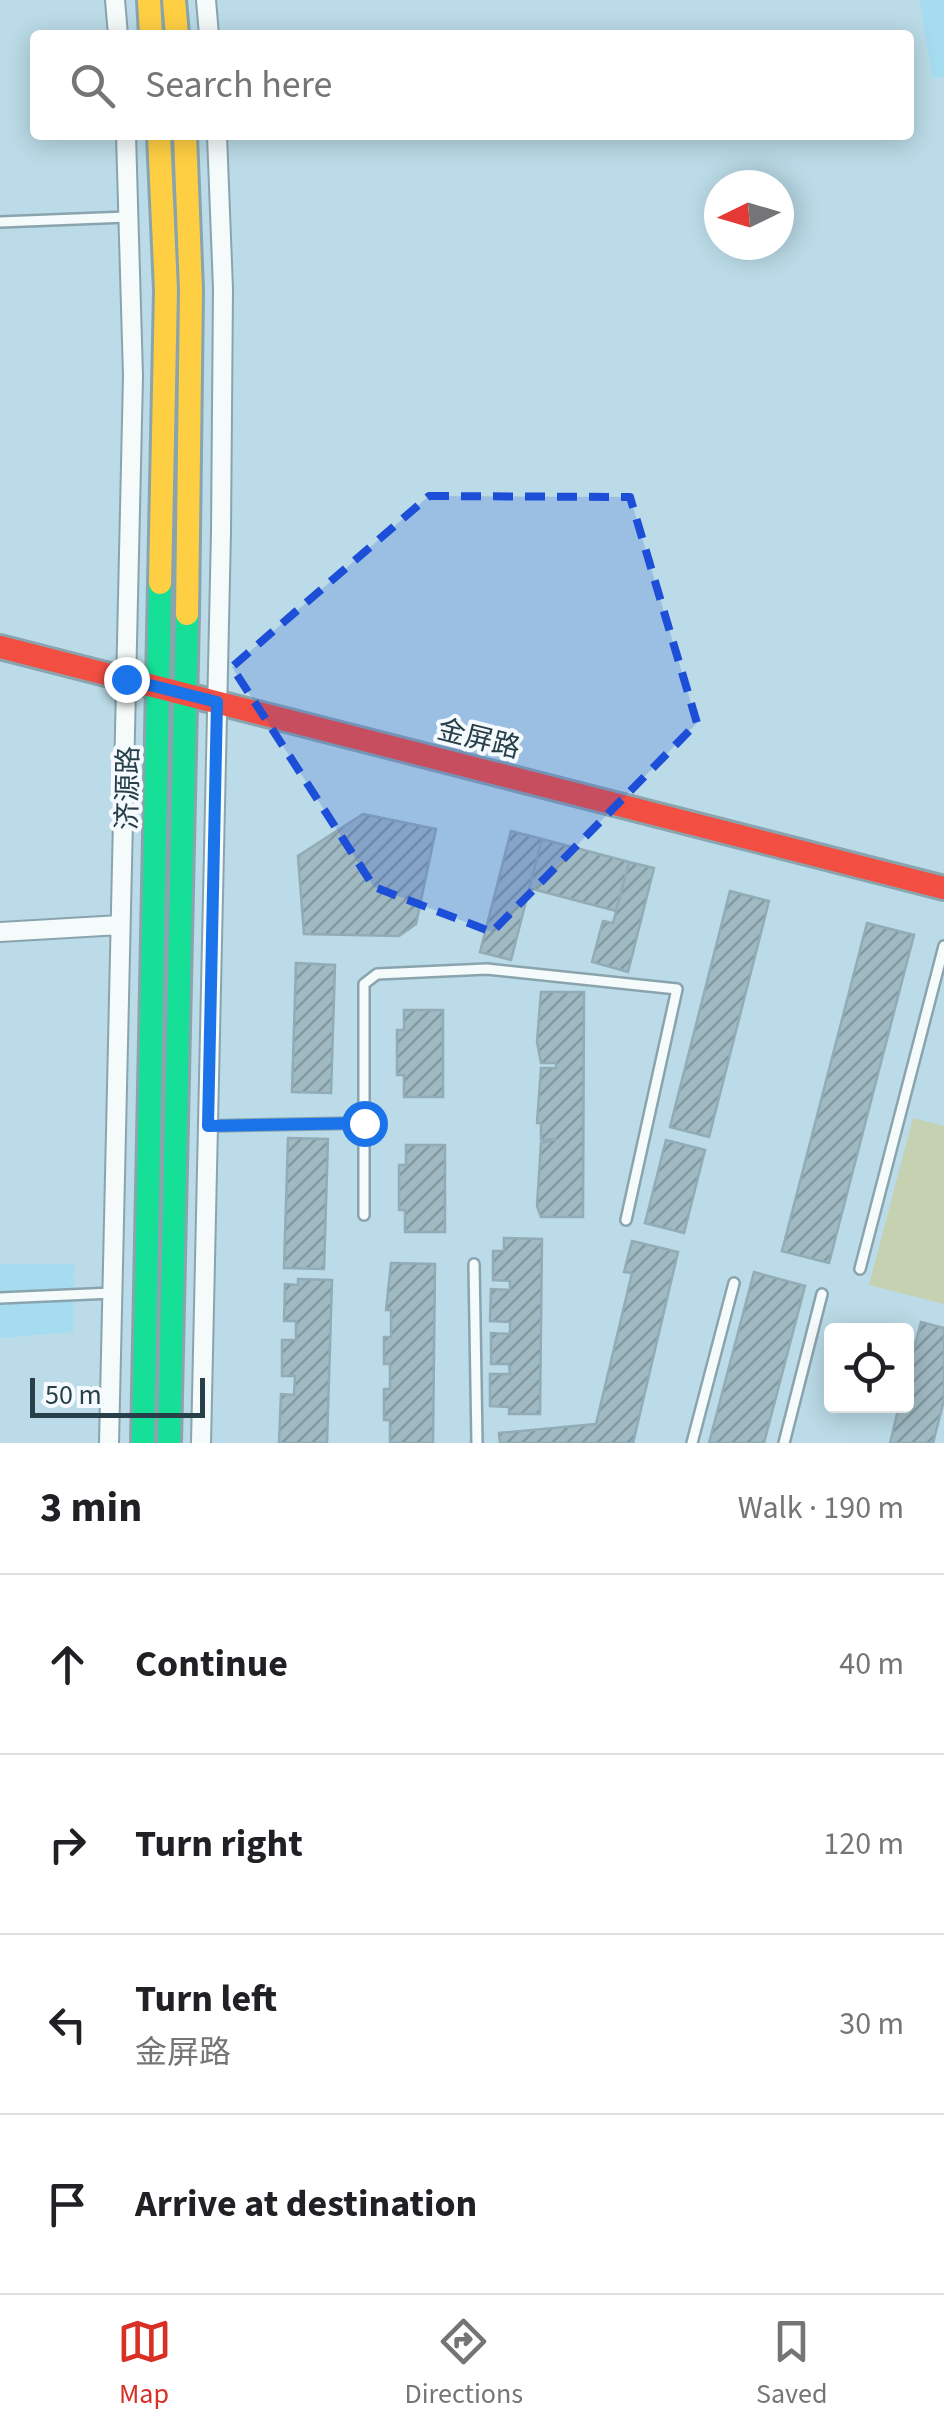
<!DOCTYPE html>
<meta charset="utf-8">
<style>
:root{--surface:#fff;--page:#f2f2f2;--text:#202124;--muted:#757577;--line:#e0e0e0;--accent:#d93025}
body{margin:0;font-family:"Source Sans 3","Noto Sans SC",sans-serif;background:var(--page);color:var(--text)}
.controls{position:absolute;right:30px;bottom:30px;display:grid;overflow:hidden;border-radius:10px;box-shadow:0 5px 25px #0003}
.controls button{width:90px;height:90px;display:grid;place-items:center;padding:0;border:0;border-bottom:2px solid var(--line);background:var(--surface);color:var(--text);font:50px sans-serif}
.compass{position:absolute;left:704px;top:170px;width:90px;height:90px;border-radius:50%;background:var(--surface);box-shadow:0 5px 25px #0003;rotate:265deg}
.scale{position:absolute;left:30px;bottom:25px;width:175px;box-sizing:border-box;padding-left:10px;border:5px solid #263f48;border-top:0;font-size:28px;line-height:35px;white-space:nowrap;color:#263f48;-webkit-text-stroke:8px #f4fafd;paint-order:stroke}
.stop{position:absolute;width:30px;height:30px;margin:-22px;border:8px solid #1a73e8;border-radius:50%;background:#fff}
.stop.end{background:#1a73e8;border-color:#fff;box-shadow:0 2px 10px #0008}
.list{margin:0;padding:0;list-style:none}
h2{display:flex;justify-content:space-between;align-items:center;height:130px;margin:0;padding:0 40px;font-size:42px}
h2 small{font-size:32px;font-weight:400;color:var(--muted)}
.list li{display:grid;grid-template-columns:65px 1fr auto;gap:30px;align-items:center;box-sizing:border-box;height:180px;padding:0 40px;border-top:2px solid var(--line)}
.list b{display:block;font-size:38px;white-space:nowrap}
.list p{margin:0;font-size:32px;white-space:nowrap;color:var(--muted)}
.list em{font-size:32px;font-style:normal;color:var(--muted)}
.icon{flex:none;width:55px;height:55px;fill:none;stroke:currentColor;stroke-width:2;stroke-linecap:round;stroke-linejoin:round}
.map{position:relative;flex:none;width:944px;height:1443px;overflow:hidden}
.search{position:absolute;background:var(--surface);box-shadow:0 5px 25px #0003;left:30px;right:30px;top:30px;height:110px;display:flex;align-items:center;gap:25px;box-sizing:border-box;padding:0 35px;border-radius:10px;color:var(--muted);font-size:38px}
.sheet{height:850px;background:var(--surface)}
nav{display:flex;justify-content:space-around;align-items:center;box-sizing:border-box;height:140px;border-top:2px solid var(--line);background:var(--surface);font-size:28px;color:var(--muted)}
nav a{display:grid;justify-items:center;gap:5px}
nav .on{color:var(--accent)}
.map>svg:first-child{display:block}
.built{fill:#a6dcf0}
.grass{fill:#c5d1b1}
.building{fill:url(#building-hatch);stroke:#91acb6;stroke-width:2.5}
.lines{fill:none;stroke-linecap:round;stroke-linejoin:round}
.lane-casing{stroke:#8aa4ae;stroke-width:14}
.street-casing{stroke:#8aa4ae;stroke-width:22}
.fast-casing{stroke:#8aa4ae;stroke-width:28}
.slow-casing{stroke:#8aa4ae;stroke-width:28}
.jam-casing{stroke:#8aa4ae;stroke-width:28}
.lane{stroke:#f5fafb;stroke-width:9}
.street{stroke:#f5fafb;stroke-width:18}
.fast{stroke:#16e098;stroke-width:22}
.slow{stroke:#ffcf43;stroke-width:22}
.jam{stroke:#f24e42;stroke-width:22}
.route{stroke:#1a73e8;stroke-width:12}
.marked{fill:#1d4ed8;fill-opacity:0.2;stroke:#1d4ed8;stroke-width:8;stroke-dasharray:20 12;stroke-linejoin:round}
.labels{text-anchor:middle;stroke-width:8;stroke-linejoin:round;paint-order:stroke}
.street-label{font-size:28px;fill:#263f48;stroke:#f4fafd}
</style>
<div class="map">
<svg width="944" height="1443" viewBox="0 0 944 1443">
<defs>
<pattern id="building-hatch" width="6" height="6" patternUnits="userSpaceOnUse" patternTransform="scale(2.5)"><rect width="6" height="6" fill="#a0bac3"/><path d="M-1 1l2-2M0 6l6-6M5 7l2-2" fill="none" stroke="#8299a0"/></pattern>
</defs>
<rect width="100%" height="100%" fill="#badbe7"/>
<path class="built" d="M920,0H944V77L932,78Z
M0,1264H74L73,1332L0,1338Z"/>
<path class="grass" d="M913,1118L944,1126V1304L869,1285Z"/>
<path class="building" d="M363,814L436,829L416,924L399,936L304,934L298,856Z
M511,831L542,839L511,960L480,952Z
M542,839L629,862L616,911L529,888Z
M629,862L654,868L628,972L592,962L603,921L613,923Z
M730,891L769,901L709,1137L670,1127Z
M867,923L914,935L829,1263L782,1251Z
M296,963L335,965L331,1093L292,1092Z
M541,992H584L583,1217H541L537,1206L541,1143L557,1139L541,1140V1123H537L541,1068H556V1063H541L537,1042Z
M404,1010H443V1097H404V1075H397V1030H404Z
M288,1138L328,1139L324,1269L284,1268Z
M666,1140L705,1150L684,1233L645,1223Z
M406,1145H445V1232H405V1210H399V1165H406Z
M504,1238L542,1239L540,1414H509V1407L490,1406V1374H510L509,1364H491V1333L510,1334V1322L490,1321L491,1289L510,1290V1281L493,1280V1251H504Z
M632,1241L678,1252L633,1443H500L499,1433L596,1424L632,1273L624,1272Z
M391,1263L435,1264L433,1443H390V1420H384V1389H390V1364H384V1337H391V1310H386Z
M754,1272L805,1286L764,1443H709Z
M298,1279L332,1280L327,1443H279L281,1394L294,1395L295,1376H282V1340H296V1321H284L285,1284L298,1285Z
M921,1322L944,1328V1400L933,1443H890L899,1406H906V1378Z"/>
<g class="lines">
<g class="lane-casing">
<path id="lane" d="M0,222L127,217
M208,1126L363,1123
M364,1215V984L377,974L487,969L677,989L626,1220
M474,1264L477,1443
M860,1269L944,946
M0,1298L112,1293
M692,1443L734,1283
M784,1443L822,1294"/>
</g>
<g class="street-casing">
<path id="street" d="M115,0L118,35
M206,0L209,35
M0,932L120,925
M109,1443L133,376L126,135
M201,1443L221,532L223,289L217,135"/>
</g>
<g class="fast-casing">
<path id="fast" d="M143,1443L160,583
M169,1443L187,614"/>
</g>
<g class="slow-casing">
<path id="slow" d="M149,0L151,35
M174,0L177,35
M159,135L166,290L160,583
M185,135L191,290L187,614"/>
</g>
<g class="jam-casing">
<path id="jam" d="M0,647L944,888"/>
</g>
<use href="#lane" class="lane"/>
<use href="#street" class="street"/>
<use href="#fast" class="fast"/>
<use href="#slow" class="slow"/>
<use href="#jam" class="jam"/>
</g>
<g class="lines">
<path class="route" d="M126,679L217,702L208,1126L364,1123"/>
</g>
<path class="marked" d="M429,496L630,497L697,723L492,932L374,887L232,667Z"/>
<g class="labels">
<g class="street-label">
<text transform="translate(479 738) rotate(14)" y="10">金屏路</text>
<text transform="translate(127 788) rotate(-89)" y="10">济源路</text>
</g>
</g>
</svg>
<div class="controls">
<button><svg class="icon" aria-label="locate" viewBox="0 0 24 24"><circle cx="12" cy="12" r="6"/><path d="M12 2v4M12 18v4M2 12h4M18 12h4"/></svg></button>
</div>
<svg class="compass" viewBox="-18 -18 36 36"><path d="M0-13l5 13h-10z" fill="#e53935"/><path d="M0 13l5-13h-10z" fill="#757577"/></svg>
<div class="scale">50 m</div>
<div class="stop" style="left:364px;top:1123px"></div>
<div class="stop end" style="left:126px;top:679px"></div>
<div class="search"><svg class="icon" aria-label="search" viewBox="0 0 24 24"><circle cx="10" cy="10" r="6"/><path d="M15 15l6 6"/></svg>Search here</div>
</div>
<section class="sheet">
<h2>3 min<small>Walk · 190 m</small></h2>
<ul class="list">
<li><svg class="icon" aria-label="ahead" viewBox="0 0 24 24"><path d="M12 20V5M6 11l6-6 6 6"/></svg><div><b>Continue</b></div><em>40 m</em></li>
<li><svg class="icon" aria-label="right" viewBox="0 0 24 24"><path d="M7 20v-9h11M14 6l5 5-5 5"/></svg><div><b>Turn right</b></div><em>120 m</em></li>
<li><svg class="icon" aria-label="left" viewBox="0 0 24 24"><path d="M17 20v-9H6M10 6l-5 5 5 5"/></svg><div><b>Turn left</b><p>金屏路</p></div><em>30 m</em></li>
<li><svg class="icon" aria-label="arrive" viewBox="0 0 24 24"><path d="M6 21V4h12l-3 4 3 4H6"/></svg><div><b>Arrive at destination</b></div></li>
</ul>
</section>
<nav>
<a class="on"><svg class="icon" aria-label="map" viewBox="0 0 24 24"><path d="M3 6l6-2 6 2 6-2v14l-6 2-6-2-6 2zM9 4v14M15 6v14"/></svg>Map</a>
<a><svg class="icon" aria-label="directions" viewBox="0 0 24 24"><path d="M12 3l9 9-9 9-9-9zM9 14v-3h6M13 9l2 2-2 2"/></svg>Directions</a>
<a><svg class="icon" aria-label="saved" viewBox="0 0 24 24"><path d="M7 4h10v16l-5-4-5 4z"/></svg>Saved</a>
</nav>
